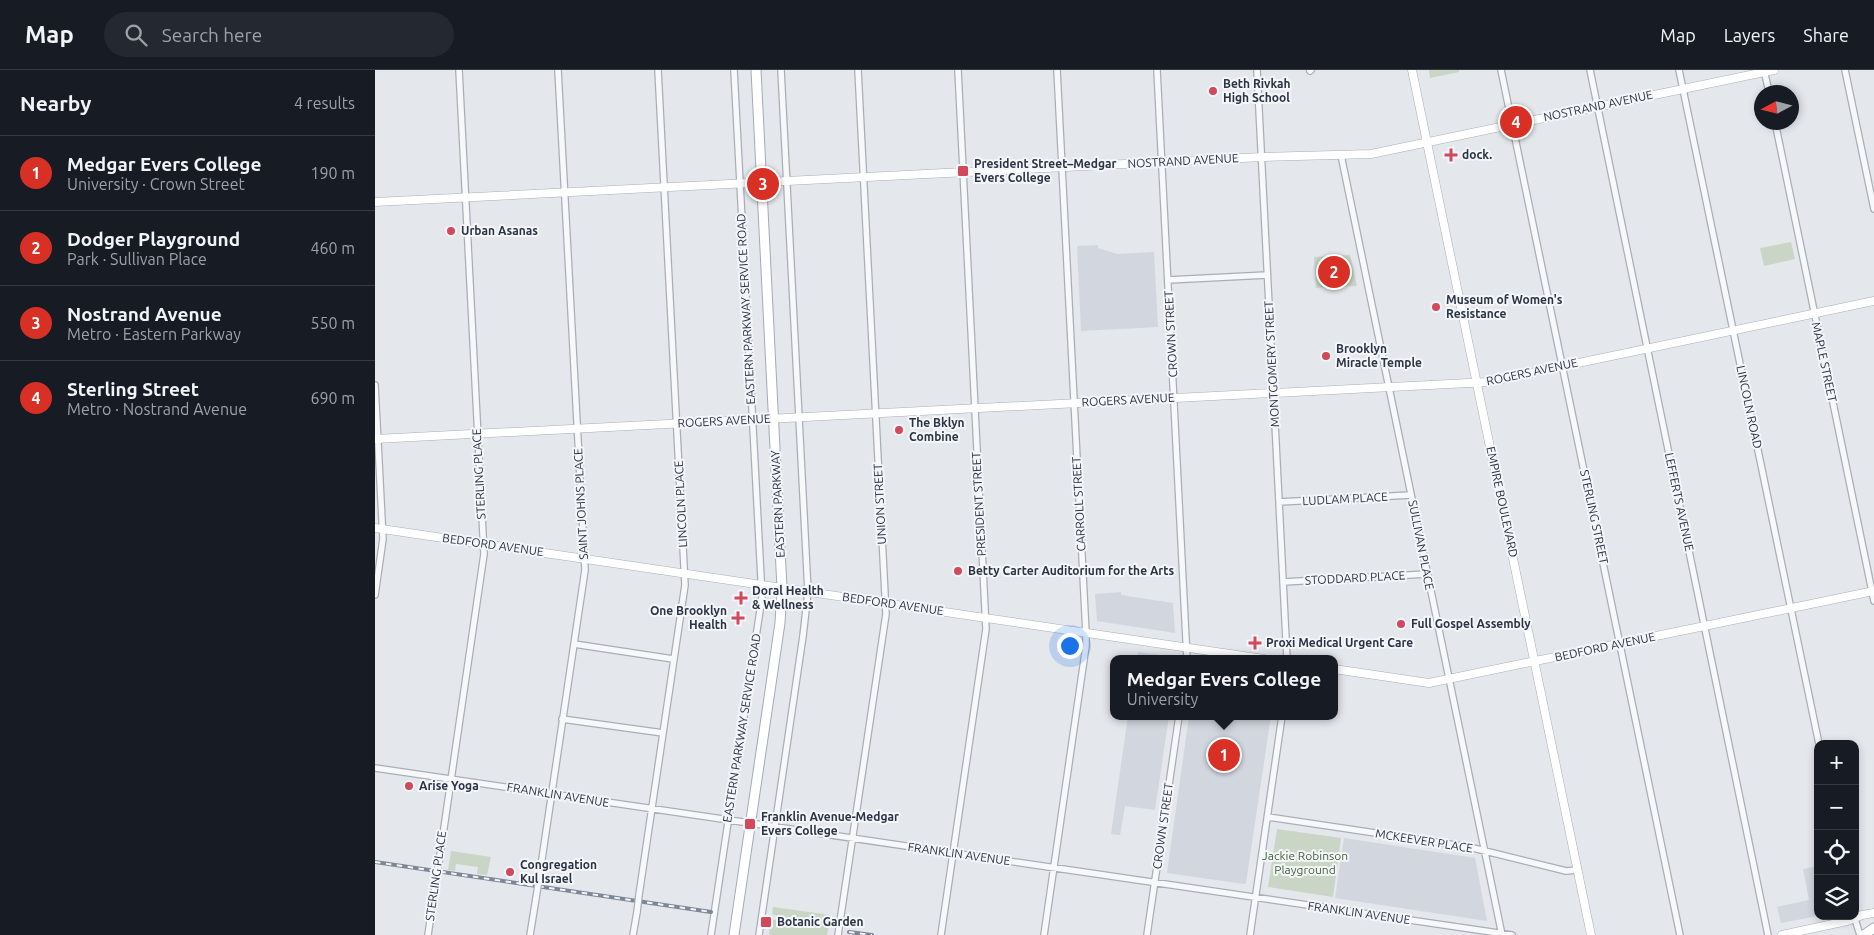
<!DOCTYPE html>
<meta charset="utf-8">
<style>
:root{--surface:#171b24;--page:#242831;--text:#f1f3f6;--muted:#9ea1a6;--line:#363941;--accent:#d93025}
body{margin:0;font-family:Ubuntu,sans-serif;background:var(--page);color:var(--text)}
.controls{position:absolute;right:15px;bottom:15px;display:grid;overflow:hidden;border-radius:10px;box-shadow:0 2px 8px #0003}
.controls button{width:45px;height:45px;display:grid;place-items:center;padding:0;border:0;border-bottom:1px solid var(--line);background:var(--surface);color:var(--text);font:25px sans-serif}
.compass{position:absolute;left:1379px;top:15px;width:45px;height:45px;border-radius:50%;background:var(--surface);box-shadow:0 2px 8px #0003;rotate:263deg}
.you{position:absolute;left:694px;top:575px;width:18px;height:18px;margin:-12px;border:4px solid #fff;border-radius:50%;background:#1a73e8;box-shadow:0 0 0 8px #1a73e833}
.badge{display:grid;place-items:center;width:32px;height:32px;border-radius:50%;background:var(--accent);color:#fff;font-size:16px;font-weight:700}
.pin{position:absolute;translate:-50% -50%;border:2px solid #fff;box-shadow:0 1px 5px #0006}
.popup{position:absolute;left:735px;top:585px;width:228px;height:65px;box-sizing:border-box;display:grid;place-content:center;border-radius:10px;background:var(--surface);filter:drop-shadow(0 1px 4px #0005);font-size:16px;white-space:nowrap;color:var(--muted)}
.popup b{font-size:19px;color:var(--text)}
.popup::after{content:'';position:absolute;left:50%;top:100%;margin-left:-10px;border:10px solid transparent;border-top-color:var(--surface)}
.list{margin:0;padding:0;list-style:none}
h2{display:flex;justify-content:space-between;align-items:center;height:65px;margin:0;padding:0 20px;font-size:21px}
h2 small{font-size:16px;font-weight:400;color:var(--muted)}
.list li{display:grid;grid-template-columns:32px 1fr auto;gap:15px;align-items:center;box-sizing:border-box;height:75px;padding:0 20px;border-top:1px solid var(--line)}
.list b{display:block;font-size:19px;white-space:nowrap}
.list p{margin:0;font-size:16px;white-space:nowrap;color:var(--muted)}
.list em{font-size:16px;font-style:normal;color:var(--muted)}
.icon{flex:none;width:28px;height:28px;fill:none;stroke:currentColor;stroke-width:2;stroke-linecap:round;stroke-linejoin:round}
.map{position:relative;flex:none;width:1499px;height:865px;overflow:hidden}
header{display:flex;align-items:center;gap:30px;box-sizing:border-box;height:70px;padding:0 25px;background:var(--surface);border-bottom:1px solid var(--line)}
header strong{font-size:24px}
nav{display:flex;gap:28px;margin-inline-start:auto;font-size:18px}
.search{width:350px;height:45px;background:var(--page);display:flex;align-items:center;gap:12px;box-sizing:border-box;padding:0 18px;border-radius:28px;color:var(--muted);font-size:19px}
main{display:flex}
aside{flex:1;background:var(--surface)}
.map>svg:first-child{display:block}
.built{fill:#d2d6de}
.green{fill:#c9d6c5}
.lines{fill:none;stroke-linecap:round;stroke-linejoin:round}
.street-casing{stroke:#a9aeb7;stroke-width:8}
.secondary-casing{stroke:#a9aeb7;stroke-width:9}
.primary-casing{stroke:#a3abb8;stroke-width:11}
.street{stroke:#f7f8fa;stroke-width:5.5}
.secondary{stroke:#fff;stroke-width:8}
.primary{stroke:#fff;stroke-width:9}
.rail-casing{stroke:#7d8696;stroke-width:4}
.rail{stroke:#f4f6f9;stroke-width:2;stroke-dasharray:5.5;stroke-linecap:butt}
.street-bridge-casing{stroke:#a9aeb7;stroke-width:8;stroke-linecap:butt}
.street-bridge{stroke:#f7f8fa;stroke-width:5.5}
.poi-dot{fill:#d1495b;stroke:#f4f6f9;stroke-width:2}
.labels{text-anchor:middle;stroke-width:4;stroke-linejoin:round;paint-order:stroke}
.poi-label{font-size:12px;font-weight:bold;fill:#2b3445;stroke:#f4f6f9;text-anchor:start}
.street-label{font-size:12px;fill:#2b3445;stroke:#f4f6f9}
.park-label{font-size:12px;fill:#3f6138;stroke:#f4f6f9}
</style>
<header>
<strong>Map</strong>
<div class="search"><svg class="icon" aria-label="search" viewBox="0 0 24 24"><circle cx="10" cy="10" r="6"/><path d="M15 15l6 6"/></svg>Search here</div>
<nav><a>Map</a><a>Layers</a><a>Share</a></nav>
</header>
<main>
<aside>
<h2>Nearby<small>4 results</small></h2>
<ul class="list">
<li><span class="badge">1</span><div><b>Medgar Evers College</b><p>University · Crown Street</p></div><em>190 m</em></li>
<li><span class="badge">2</span><div><b>Dodger Playground</b><p>Park · Sullivan Place</p></div><em>460 m</em></li>
<li><span class="badge">3</span><div><b>Nostrand Avenue</b><p>Metro · Eastern Parkway</p></div><em>550 m</em></li>
<li><span class="badge">4</span><div><b>Sterling Street</b><p>Metro · Nostrand Avenue</p></div><em>690 m</em></li>
</ul>
</aside>
<div class="map">
<svg width="1499" height="865" viewBox="0 0 1499 865">
<rect width="100%" height="100%" fill="#e4e7ec"/>
<path class="built" d="M723,175V178L742,184L779,182L783,257L706,261L702,176Z
M746,522V525L798,533L800,563L722,551L720,524Z
M763,582L799,587V589H762Z
M753,646H794L780,740L750,736L745,765L736,764Z
M814,646H896L871,813L869,814L792,803Z
M969,768L1100,788L1112,851L960,828Z
M1443,796V846L1406,853L1402,837L1434,830L1428,799Z"/>
<path class="green" d="M1054,0H1084V2L1055,8Z
M1416,172L1420,189L1389,196L1385,178Z
M975,185L982,216L941,218L939,187Z
M902,759L966,768L958,827L893,817Z
M76,781L116,787L112,805L102,804L103,797L81,794L80,801L73,800Z
M398,837L456,845L452,865H394L396,850H404L405,847L397,844Z"/>
<g class="lines">
<g class="street-casing">
<path id="street" d="M782,0L812,589
M882,0L912,589
M1126,0L1305,865
M1215,0L1393,865
M1304,0L1444,674
M1389,0L1394,22
M1470,0L1499,139
M935,1L936,0
M1400,52L1499,531
M966,85L1127,865
M793,210L892,205
M0,315L8,469L0,525
M904,432L1036,425
M908,512L1052,504
M199,574L298,589
M187,649L288,663
M0,698L1137,865
M893,747L1094,777L1191,801L1203,800
M64,792L109,484L84,0
M164,809L210,500L183,0
M264,825L310,515L283,0
M1479,846L1485,865
M53,865L61,810
M155,865L161,828
M258,865L262,842
M336,865L387,527L359,0
M384,865L428,566L433,522L406,0
M463,865L511,544L483,0
M566,865L611,559L583,0
M669,865L711,576V563L682,0
M772,865L804,646
M875,865L907,646"/>
</g>
<g class="secondary-casing">
<path id="secondary" d="M1037,0L1216,865
M0,132L887,87L996,84L1399,0
M0,369L1113,312L1499,231
M0,458L889,589
M959,599L1054,613L1499,521
M1407,865L1472,851L1487,845L1499,843"/>
</g>
<g class="primary-casing">
<path id="primary" d="M359,865L405,553L407,518L381,0
M1489,865L1499,858"/>
</g>
<use href="#street" class="street"/>
<use href="#secondary" class="secondary"/>
<use href="#primary" class="primary"/>
<g class="rail-casing">
<path id="rail" d="M0,792L336,842
M474,862L497,865"/>
</g>
<use href="#rail" class="rail"/>
<g class="street-bridge-casing">
<path id="street-bridge" d="M61,810L64,792
M161,828L164,809
M262,842L264,825"/>
</g>
<use href="#street-bridge" class="street-bridge"/>
</g>
<g class="poi-dot">
<circle cx="838" cy="21" r="5"/>
<path d="M1073.5 77.5h5v5h5v5h-5v5h-5v-5h-5v-5h5z"/>
<rect x="582" y="95" width="12" height="12" rx="2.5"/>
<circle cx="76" cy="161" r="5"/>
<circle cx="1061" cy="237" r="5"/>
<circle cx="951" cy="286" r="5"/>
<circle cx="524" cy="360" r="5"/>
<circle cx="583" cy="501" r="5"/>
<path d="M363.5 520.5h5v5h5v5h-5v5h-5v-5h-5v-5h5z"/>
<path d="M360.5 540.5h5v5h5v5h-5v5h-5v-5h-5v-5h5z"/>
<circle cx="1026" cy="554" r="5"/>
<path d="M877.5 565.5h5v5h5v5h-5v5h-5v-5h-5v-5h5z"/>
<circle cx="34" cy="716" r="5"/>
<rect x="369" y="748" width="12" height="12" rx="2.5"/>
<circle cx="135" cy="802" r="5"/>
<rect x="385" y="846" width="12" height="12" rx="2.5"/>
</g>
<g class="labels">
<g class="poi-label">
<text x="848" y="18">Beth Rivkah<tspan x="848" dy="14">High School</tspan></text>
<text x="1087" y="89">dock.</text>
<text x="599" y="98">President Street–Medgar<tspan x="599" dy="14">Evers College</tspan></text>
<text x="86" y="165">Urban Asanas</text>
<text x="1071" y="234">Museum of Women's<tspan x="1071" dy="14">Resistance</tspan></text>
<text x="961" y="283">Brooklyn<tspan x="961" dy="14">Miracle Temple</tspan></text>
<text x="534" y="357">The Bklyn<tspan x="534" dy="14">Combine</tspan></text>
<text x="593" y="505">Betty Carter Auditorium for the Arts</text>
<text x="377" y="525">Doral Health<tspan x="377" dy="14">&amp; Wellness</tspan></text>
<text x="352" y="545" text-anchor="end">One Brooklyn<tspan x="352" dy="14">Health</tspan></text>
<text x="1036" y="558">Full Gospel Assembly</text>
<text x="891" y="577">Proxi Medical Urgent Care</text>
<text x="44" y="720">Arise Yoga</text>
<text x="386" y="751">Franklin Avenue-Medgar<tspan x="386" dy="14">Evers College</tspan></text>
<text x="145" y="799">Congregation<tspan x="145" dy="14">Kul Israel</tspan></text>
<text x="402" y="856">Botanic Garden</text>
</g>
<g class="street-label">
<text transform="translate(1223 36) rotate(-12)" y="4">NOSTRAND AVENUE</text>
<text transform="translate(808 91) rotate(-3)" y="4">NOSTRAND AVENUE</text>
<text transform="translate(371 239) rotate(-93)" y="4">EASTERN PARKWAY SERVICE ROAD</text>
<text transform="translate(796 264) rotate(-93)" y="4">CROWN STREET</text>
<text transform="translate(1449 292) rotate(78)" y="4">MAPLE STREET</text>
<text transform="translate(897 294) rotate(-93)" y="4">MONTGOMERY STREET</text>
<text transform="translate(1157 302) rotate(-12)" y="4">ROGERS AVENUE</text>
<text transform="translate(753 330) rotate(-3)" y="4">ROGERS AVENUE</text>
<text transform="translate(1374 337) rotate(78)" y="4">LINCOLN ROAD</text>
<text transform="translate(349 351) rotate(-3)" y="4">ROGERS AVENUE</text>
<text transform="translate(104 404) rotate(-93)" y="4">STERLING PLACE</text>
<text transform="translate(970 429) rotate(-3)" y="4">LUDLAM PLACE</text>
<text transform="translate(1127 432) rotate(78)" y="4">EMPIRE BOULEVARD</text>
<text transform="translate(1304 432) rotate(78)" y="4">LEFFERTS AVENUE</text>
<text transform="translate(206 434) rotate(-93)" y="4">SAINT JOHNS PLACE</text>
<text transform="translate(306 434) rotate(-93)" y="4">LINCOLN PLACE</text>
<text transform="translate(403 434) rotate(-93)" y="4">EASTERN PARKWAY</text>
<text transform="translate(505 434) rotate(-93)" y="4">UNION STREET</text>
<text transform="translate(604 434) rotate(-93)" y="4">PRESIDENT STREET</text>
<text transform="translate(704 434) rotate(-93)" y="4">CARROLL STREET</text>
<text transform="translate(1219 447) rotate(78)" y="4">STERLING STREET</text>
<text transform="translate(118 475) rotate(8)" y="4">BEDFORD AVENUE</text>
<text transform="translate(1046 475) rotate(79)" y="4">SULLIVAN PLACE</text>
<text transform="translate(980 508) rotate(-3)" y="4">STODDARD PLACE</text>
<text transform="translate(518 534) rotate(8)" y="4">BEDFORD AVENUE</text>
<text transform="translate(1230 577) rotate(-12)" y="4">BEDFORD AVENUE</text>
<text transform="translate(367 658) rotate(-81)" y="4">EASTERN PARKWAY SERVICE ROAD</text>
<text transform="translate(183 725) rotate(9)" y="4">FRANKLIN AVENUE</text>
<text transform="translate(788 756) rotate(-82)" y="4">CROWN STREET</text>
<text transform="translate(1049 771) rotate(9)" y="4">MCKEEVER PLACE</text>
<text transform="translate(584 784) rotate(8)" y="4">FRANKLIN AVENUE</text>
<text transform="translate(61 806) rotate(-82)" y="4">STERLING PLACE</text>
<text transform="translate(984 843) rotate(8)" y="4">FRANKLIN AVENUE</text>
</g>
<g class="park-label">
<text x="930" y="790">Jackie Robinson<tspan x="930" dy="14">Playground</tspan></text>
</g>
</g>
</svg>
<div class="controls">
<button>+</button>
<button>−</button>
<button><svg class="icon" aria-label="locate" viewBox="0 0 24 24"><circle cx="12" cy="12" r="6"/><path d="M12 2v4M12 18v4M2 12h4M18 12h4"/></svg></button>
<button><svg class="icon" aria-label="layers" viewBox="0 0 24 24"><path d="M12 4l9 5-9 5-9-5zM3 14l9 5 9-5"/></svg></button>
</div>
<svg class="compass" viewBox="-18 -18 36 36"><path d="M0-13l5 13h-10z" fill="#e53935"/><path d="M0 13l5-13h-10z" fill="#9ea1a6"/></svg>
<div class="you"></div>
<div class="pin badge" style="left:849px;top:685px">1</div>
<div class="popup"><b>Medgar Evers College</b>University</div>
<div class="pin badge" style="left:959px;top:202px">2</div>
<div class="pin badge" style="left:388px;top:114px">3</div>
<div class="pin badge" style="left:1141px;top:52px">4</div>
</div>
</main>
